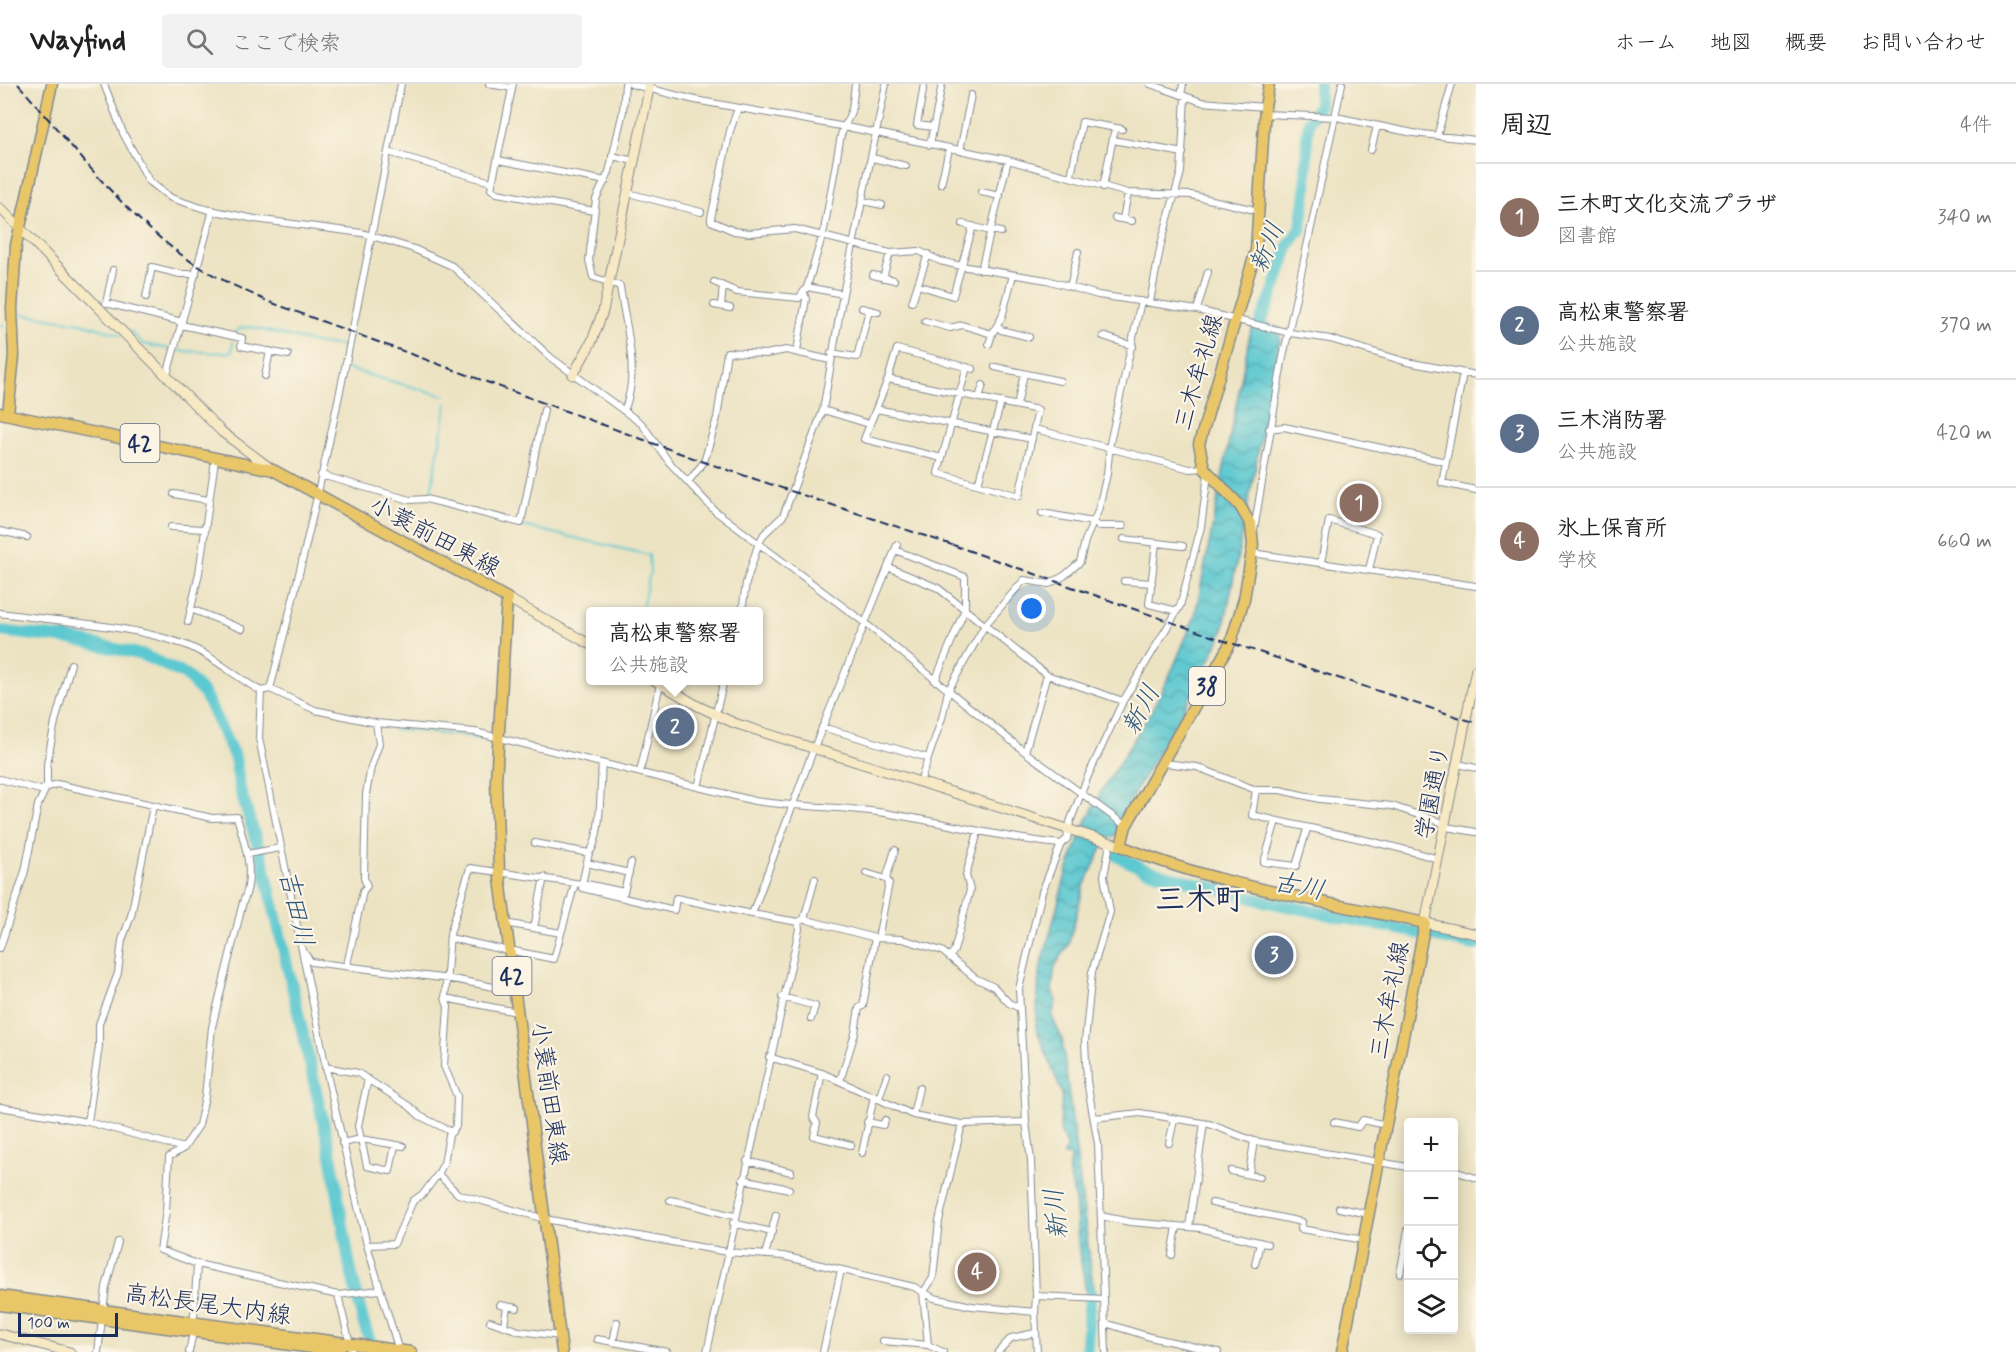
<!DOCTYPE html>
<html lang="ja">
<meta charset="utf-8">
<style>
:root{--surface:#fff;--page:#f2f2f2;--text:#222;--muted:#767676;--line:#e0e0e0;--accent:#ea580c}
body{margin:0;font-family:Mynerve,"Klee One",sans-serif;background:var(--page);color:var(--text)}
.controls{position:absolute;right:18px;bottom:18px;display:grid;overflow:hidden;border-radius:6px;box-shadow:0 3px 15px #0003}
.controls button{width:54px;height:54px;display:grid;place-items:center;padding:0;border:0;border-bottom:2px solid var(--line);background:var(--surface);color:var(--text);font:30px sans-serif}
.scale{position:absolute;left:18px;bottom:15px;width:100px;box-sizing:border-box;padding-left:6px;border:3px solid #1b2f5e;border-top:0;font-size:16px;line-height:21px;white-space:nowrap;color:#1b2f5e;-webkit-text-stroke:4px #fcf5e5;paint-order:stroke}
.you{position:absolute;left:1032px;top:525px;width:21px;height:21px;margin:-15px;border:4px solid #fff;border-radius:50%;background:#1a73e8;box-shadow:0 0 0 9px #1a73e833}
.badge{display:grid;place-items:center;width:39px;height:39px;border-radius:50%;background:var(--accent);color:#fff;font-size:20px;font-weight:700}
.pin{position:absolute;translate:-50% -50%;border:3px solid #fff;box-shadow:0 2px 6px #0006}
.popup{position:absolute;left:586px;top:523px;width:177px;height:78px;box-sizing:border-box;display:grid;place-content:center;border-radius:6px;background:var(--surface);filter:drop-shadow(0 2px 4px #0005);font-size:20px;white-space:nowrap;color:var(--muted)}
.popup b{font-size:22px;color:var(--text)}
.popup::after{content:'';position:absolute;left:50%;top:100%;margin-left:-12px;border:12px solid transparent;border-top-color:var(--surface)}
.list{margin:0;padding:0;list-style:none}
h2{display:flex;justify-content:space-between;align-items:center;height:78px;margin:0;padding:0 24px;font-size:26px}
h2 small{font-size:20px;font-weight:400;color:var(--muted)}
.list li{display:grid;grid-template-columns:39px 1fr auto;gap:18px;align-items:center;box-sizing:border-box;height:108px;padding:0 24px;border-top:2px solid var(--line)}
.list b{display:block;font-size:22px;white-space:nowrap}
.list p{margin:0;font-size:20px;white-space:nowrap;color:var(--muted)}
.list em{font-size:20px;font-style:normal;color:var(--muted)}
.icon{flex:none;width:33px;height:33px;fill:none;stroke:currentColor;stroke-width:2;stroke-linecap:round;stroke-linejoin:round}
.map{position:relative;flex:none;width:1476px;height:1268px;overflow:hidden}
header{display:flex;align-items:center;gap:36px;box-sizing:border-box;height:84px;padding:0 30px;background:var(--surface);border-bottom:2px solid var(--line)}
header strong{font-size:28px}
nav{display:flex;gap:33px;margin-inline-start:auto;font-size:21px}
.search{width:420px;height:54px;background:var(--page);display:flex;align-items:center;gap:15px;box-sizing:border-box;padding:0 21px;border-radius:6px;color:var(--muted);font-size:22px}
main{display:flex}
aside{flex:1;background:var(--surface)}
.map>svg:first-child{display:block}
.water{fill:url(#water-waves);stroke:#3b7c97;stroke-width:1.5}
.lines{fill:none;stroke-linecap:round;stroke-linejoin:round}
.stream{stroke:#5bc8d0;stroke-width:2}
.river{stroke:#5bc8d0;stroke-width:12}
.street-casing{stroke:#848990;stroke-width:8}
.secondary-casing{stroke:#848990;stroke-width:11}
.primary-casing{stroke:#848990;stroke-width:13}
.street{stroke:#fff;stroke-width:6}
.secondary{stroke:#f6e9c3;stroke-width:9}
.primary{stroke:#e9c769;stroke-width:10}
.rail{stroke:#1b2f5e;stroke-width:2;stroke-dasharray:9 4.5;stroke-linecap:butt}
.labels{text-anchor:middle;stroke-width:4.5;stroke-linejoin:round;paint-order:stroke}
.shield{fill:#fcf5e5;stroke:#5e6a86;stroke-width:1.5}
.shield-label{font-size:22px;font-weight:bold;fill:#1b2f5e}
.street-label{font-size:24px;fill:#1b2f5e;stroke:#fcf5e5}
.water-label{font-size:26px;font-style:italic;fill:#2b557a;stroke:#fcf5e5}
.district-label{font-size:30px;font-weight:bold;fill:#1b2f5e;stroke:#fcf5e5}
</style>
<header>
<strong>Wayfind</strong>
<div class="search"><svg class="icon" aria-label="search" viewBox="0 0 24 24"><circle cx="10" cy="10" r="6"/><path d="M15 15l6 6"/></svg>ここで検索</div>
<nav><a>ホーム</a><a>地図</a><a>概要</a><a>お問い合わせ</a></nav>
</header>
<main>
<div class="map">
<svg width="1476" height="1268" viewBox="0 0 1476 1268">
<defs>
<pattern id="water-waves" width="16" height="10" patternUnits="userSpaceOnUse" patternTransform="scale(1.5)"><rect width="16" height="10" fill="#5bc8d0"/><path d="M0 5q4-4 8 0t8 0" fill="none" stroke="#4aa3ac"/></pattern>
</defs>
<rect width="100%" height="100%" fill="#fcf5e5"/>
<filter id="ink" filterUnits="userSpaceOnUse"><feTurbulence type="fractalNoise" baseFrequency=".0167" numOctaves="2"/><feDisplacementMap in="SourceGraphic" scale="12" xChannelSelector="R" yChannelSelector="G"/><feConvolveMatrix kernelMatrix="1 2 1 2 8 2 1 2 1" color-interpolation-filters="sRGB"/></filter>
<filter id="wash" filterUnits="userSpaceOnUse"><feTurbulence type="fractalNoise" baseFrequency=".008" numOctaves="4" result="noise"/><feDisplacementMap in="SourceGraphic" scale="24" xChannelSelector="R" yChannelSelector="G"/><feGaussianBlur stdDeviation="1.35" result="paint"/><feColorMatrix in="noise" values="0 0 0 0 0 0 0 0 0 0 0 0 0 0 0 0 0 1.4 0 .05"/><feComposite in="paint" operator="in"/></filter>
<g filter="url(#wash)">
<rect width="100%" height="100%" fill="#ece3c3"/>
<path class="water" d="M1256,238L1279,244L1280,257L1223,548L1198,600L1121,732L1123,737L1114,753L1107,754L1084,802L1068,862L1055,882L1052,906L1056,917L1052,932L1062,955L1094,1210L1093,1226H1088C1087,1202 1080,1180 1078,1157C1076,1131 1077,1116 1069,1090C1067,1084 1071,1078 1070,1072L1064,1071L1067,1065L1060,1046L1062,1009L1036,944L1039,890L1066,790L1084,742L1101,708L1151,628L1173,584L1195,532L1250,250Z"/>
<g class="lines">
<path class="stream" d="M22,230L81,239L121,251
M0,241H3
M130,247L143,260L170,265
M235,248L241,244L251,243L320,260L342,261L343,272
M179,267L229,269L232,267L233,257
M341,284L342,279
M347,285L445,312
M430,413L447,319
M518,441L649,471L650,488L641,528
M392,645L467,652L496,658
M501,659L535,666"/>
<path class="river" d="M1262,254L1260,239L1273,209L1289,161L1301,144L1306,107L1307,52L1309,37L1319,21V0
M0,547L71,555L143,571L186,591L205,611L235,674L240,705L264,781L332,1076L349,1178L363,1237L374,1268
M1117,772L1146,786L1259,816L1476,861
M1086,1268C1089,1248 1087,1231 1091,1210"/>
</g>
</g>
<g filter="url(#ink)">
<g class="lines">
<g class="street-casing">
<path id="street" d="M104,0L123,49L149,97L171,114L205,125L255,135L362,149L414,165L452,182L550,273L642,340L669,378L715,427L865,539L1025,668L1126,742
M489,0L512,4
M513,0L491,105L497,109L594,127
M631,0L695,16L857,45L1008,76L1128,109L1191,111L1259,127
M924,0L917,41L933,43
M1150,0L1202,18L1265,23
M1181,11L1183,0
M738,24L730,47L711,134V137L734,147L749,149L795,145L890,169L919,167L940,177L961,182L1047,196L1098,211L1197,226L1290,249L1330,255L1407,278L1476,291
M1264,30L1336,33L1413,49L1476,56
M1437,52L1452,0
M1113,56L1183,69
M930,61L942,0
M1371,66L1377,42
M960,67L971,11
M388,68L491,98
M612,72L634,77
M872,74L906,82
M498,76L606,97
M1071,92L1082,38L1122,45
M941,100L949,65
M1103,103L1115,44
M981,108L1000,112
M628,109L701,128
M863,117L882,121
M1115,134L1132,137
M1123,135L1128,109
M963,140L990,147
M991,146L1001,148
M113,186L106,219L182,238
M981,186L1008,76
M873,191L894,196
M883,194L890,169
M714,198L737,208L799,214L807,203L843,210
M918,201L953,212L973,142
M807,203L824,146L841,51L852,25L855,0
M1070,203L1078,168
M146,213L152,183L180,190H196
M912,218L928,170
M1150,218L1161,160L1181,88L1185,12
M714,221L730,224
M721,222L723,202
M862,224L878,228
M1197,226L1208,188
M925,237L950,244L962,241L992,250L1002,233L1013,191
M181,241L242,254L241,262L288,271
M997,242L1001,246L1029,253
M1103,252L1133,262
M989,260L992,250
M797,267L806,215L804,209
M831,269L857,273L869,226
M995,283L1060,297
M1463,289L1442,399L1476,406
M167,291L213,126
M265,292L270,267
M888,295L1038,326L1019,412L938,389L942,374L864,355Z
M888,295L897,265L973,285
M979,314L983,301
M1017,321L1024,290
M876,325L1032,355
M823,326L869,340
M624,327C641,287 625,242 620,202L593,193L589,176L596,115L609,88L623,27L625,0
M1035,345L1190,385L1204,384
M1269,345L1284,343L1446,378
M942,374L967,283
M321,391L410,416L426,415L521,439L544,326
M688,398L704,378L717,334L727,268L766,270L786,266L830,276
M978,400L1001,318
M174,410L208,416
M1042,429L1093,438L1098,442H1123
M171,443L203,445
M1254,446L1282,278L1342,0
M0,447L27,453
M1124,455L1183,462
M1156,459L1149,520L1177,527
M895,466L965,493V525L935,597
M1252,469L1476,502
M1321,479L1329,436L1377,450L1369,486
M888,483L938,504L1047,591L1123,617
M1124,497L1152,499
M191,525L242,545
M742,528L746,499L758,461L764,450L783,432L823,326L843,210L886,0
M0,529C61,538 128,540 186,561C214,572 235,593 261,607
M188,538L199,489L215,376
M270,605L315,626L376,639L475,648L755,717C793,723 831,722 870,727C934,735 996,754 1061,760L1067,755L1070,738L1088,692L1123,617L1180,522L1201,443L1208,390
M822,643L928,674
M1025,668L1047,591
M1164,679L1197,683L1256,706H1280L1320,715L1392,722L1446,740
M1458,680L1476,684
M640,688L660,600
M0,695L40,706L57,700L212,734L237,733C245,761 256,791 243,818L212,943L205,1013L199,1041L184,1064L169,1073L166,1127L160,1166L197,1180L338,1211L379,1206
M920,698L942,634L948,607L985,541L1024,496L1049,500L1064,492L1080,478L1085,457L1098,427L1107,390L1110,359L1141,217
M698,703L724,596
M1256,706L1252,731C1314,746 1377,756 1438,775
M1276,737L1264,778L1296,782L1307,745
M1446,743L1476,748
M535,759L589,769L582,800
M589,769C602,755 600,700 602,679
M247,770L280,764
M587,779L629,789
M866,789L886,795
M582,799L624,808L631,779
M804,835L815,795
M798,838L804,835L875,854L902,855L942,867L975,894L994,903L1009,919L1019,924
M505,839L561,849
M534,844L544,793
M450,854L509,867
M878,854L889,799L886,795L895,766
M0,864L25,787L38,721L47,702V680L55,638L71,580
M509,866L554,875L575,799
M305,870L311,878L458,896L514,907
M949,873L954,867L970,806L966,791L978,748
M347,881L363,807L367,802L364,794L366,710L371,683L379,660L376,639
M782,913L815,922L811,935
M445,914L517,928
M769,973L822,989L913,1031L962,1040L1026,1038
M325,983L358,989L409,1022L420,1032L452,1048
M822,989L813,1033L817,1039L814,1052L851,1061
M368,995L358,1042L367,1082L390,1087L395,1061
M840,997L855,949L859,924L863,922L875,854
M879,1014L887,991
M0,1023L88,1038L184,1064
M913,1031L919,1004
M1094,1034L1140,1029L1209,1040L1254,1057L1408,1083
M88,1038L99,962V940L118,889L122,856L131,832L153,722
M867,1038L883,1041L885,1036
M1334,1038L1358,1043L1363,1036L1386,1041
M342,1059L361,1055L403,1062
M1169,1059L1174,1036
M862,1069L874,1012
M747,1077L791,1088
M1231,1087L1260,1093
M1454,1087L1476,1094
M438,1090L458,1110L545,1135L727,1168L783,1172L914,1203L934,1214L972,1222L1035,1228L1036,1212L1104,1215
M1249,1090L1254,1057
M743,1095L789,1105
M670,1116C693,1119 713,1128 735,1132
M1212,1119L1302,1138L1301,1145L1364,1156
M1339,1124L1369,1130
M1101,1132L1130,1138L1200,1144L1267,1160
M733,1139L772,1148
M1189,1143L1204,1039
M367,1161L394,1160L413,1117L424,1109L438,1090L444,1079L449,1051L456,1042L457,1012L444,982L448,923L445,914L450,850L470,784L582,800V804L674,826L676,814L752,830
M765,1171L776,1131
M1172,1171L1177,1143
M1255,1180L1260,1159
M1400,1190L1408,1146
M338,1211L352,1268
M1036,1212L1031,1077L1026,1038L1019,905L1042,808L1061,760
M500,1221L517,1224
M1035,1228L1037,1268
M490,1237L519,1247L560,1252
M1105,1239L1150,1253L1218,1268
M504,1241L507,1223
M597,1255L667,1268
M883,1257L928,1261
M613,1258L617,1238
M399,1267L367,1161L329,999L259,654L261,607L270,605C323,406 362,202 401,0
M98,1268L106,1203L118,1158
M189,1268L193,1248L197,1180
M707,1268L799,845L798,838L752,830L814,664L897,461
M823,1268L841,1186
M943,1268L928,1261L923,1209L933,1194L939,1137L962,1040
M998,1268L1011,1254L1035,1249
M1106,1268L1098,1060L1087,997L1085,958L1092,888L1110,828L1104,792L1110,759"/>
</g>
<g class="secondary-casing">
<path id="secondary" d="M0,124L222,348L270,384
M573,291L592,257L603,227L650,0
M507,514L591,561
M1476,585L1425,839L1476,850
M654,596L698,622L734,639L1121,762
M0,1250L70,1268"/>
</g>
<g class="primary-casing">
<path id="primary" d="M1269,0L1265,23L1256,166L1199,360L1204,384L1240,422L1251,441L1253,461L1244,515L1231,558L1126,742L1121,762C1218,802 1323,817 1425,839L1342,1268
M0,329L273,386L507,514L496,697L499,787L562,1268
M8,330L14,272L12,225L16,161L52,0
M0,1212L411,1268
M0,1221L341,1268"/>
</g>
<use href="#street" class="street"/>
<use href="#secondary" class="secondary"/>
<use href="#primary" class="primary"/>
<path class="rail" d="M18,0C68,56 115,120 175,166C203,188 235,202 267,217L704,378L961,464
M953,461L1222,556L1476,639"/>
</g>
</g>
<g class="labels">
<g class="shield">
<rect x="120.5" y="340" width="39" height="38" rx="4.5"/>
<rect x="1189" y="583" width="36" height="38" rx="4.5"/>
<rect x="492.5" y="873" width="39" height="38" rx="4.5"/>
</g>
<g class="shield-label">
<text x="140" y="367">42</text>
<text x="1207" y="610">38</text>
<text x="512" y="900">42</text>
</g>
<g class="street-label">
<text transform="translate(1198 288) rotate(-74)" y="8">三木牟礼線</text>
<text transform="translate(435 452) rotate(28)" y="8">小蓑前田東線</text>
<text transform="translate(1432 708) rotate(-79)" y="8">学園通り</text>
<text transform="translate(1389 916) rotate(-79)" y="8">三木牟礼線</text>
<text transform="translate(550 1009) rotate(82)" y="8">小蓑前田東線</text>
<text transform="translate(208 1220) rotate(8)" y="8">高松長尾大内線</text>
</g>
<g class="water-label">
<text transform="translate(1266 163) rotate(-67)" y="9">新川</text>
<text transform="translate(1140 625) rotate(-62)" y="9">新川</text>
<text transform="translate(1299 801) rotate(12)" y="9">古川</text>
<text transform="translate(297 824) rotate(77)" y="9">吉田川</text>
<text transform="translate(1055 1130) rotate(-96)" y="9">新川</text>
</g>
<g class="district-label">
<text x="1200" y="825">三木町</text>
</g>
</g>
</svg>
<div class="controls">
<button>+</button>
<button>−</button>
<button><svg class="icon" aria-label="locate" viewBox="0 0 24 24"><circle cx="12" cy="12" r="6"/><path d="M12 2v4M12 18v4M2 12h4M18 12h4"/></svg></button>
<button><svg class="icon" aria-label="layers" viewBox="0 0 24 24"><path d="M12 4l9 5-9 5-9-5zM3 14l9 5 9-5"/></svg></button>
</div>
<div class="scale">100 m</div>
<div class="you"></div>
<div class="pin badge" style="left:1359px;top:419px;background:#8d6e63">1</div>
<div class="pin badge" style="left:675px;top:643px;background:#5c6f8a">2</div>
<div class="popup"><b>高松東警察署</b>公共施設</div>
<div class="pin badge" style="left:1274px;top:871px;background:#5c6f8a">3</div>
<div class="pin badge" style="left:977px;top:1188px;background:#8d6e63">4</div>
</div>
<aside>
<h2>周辺<small>4件</small></h2>
<ul class="list">
<li><span class="badge" style="background:#8d6e63">1</span><div><b>三木町文化交流プラザ</b><p>図書館</p></div><em>340 m</em></li>
<li><span class="badge" style="background:#5c6f8a">2</span><div><b>高松東警察署</b><p>公共施設</p></div><em>370 m</em></li>
<li><span class="badge" style="background:#5c6f8a">3</span><div><b>三木消防署</b><p>公共施設</p></div><em>420 m</em></li>
<li><span class="badge" style="background:#8d6e63">4</span><div><b>氷上保育所</b><p>学校</p></div><em>660 m</em></li>
</ul>
</aside>
</main>
